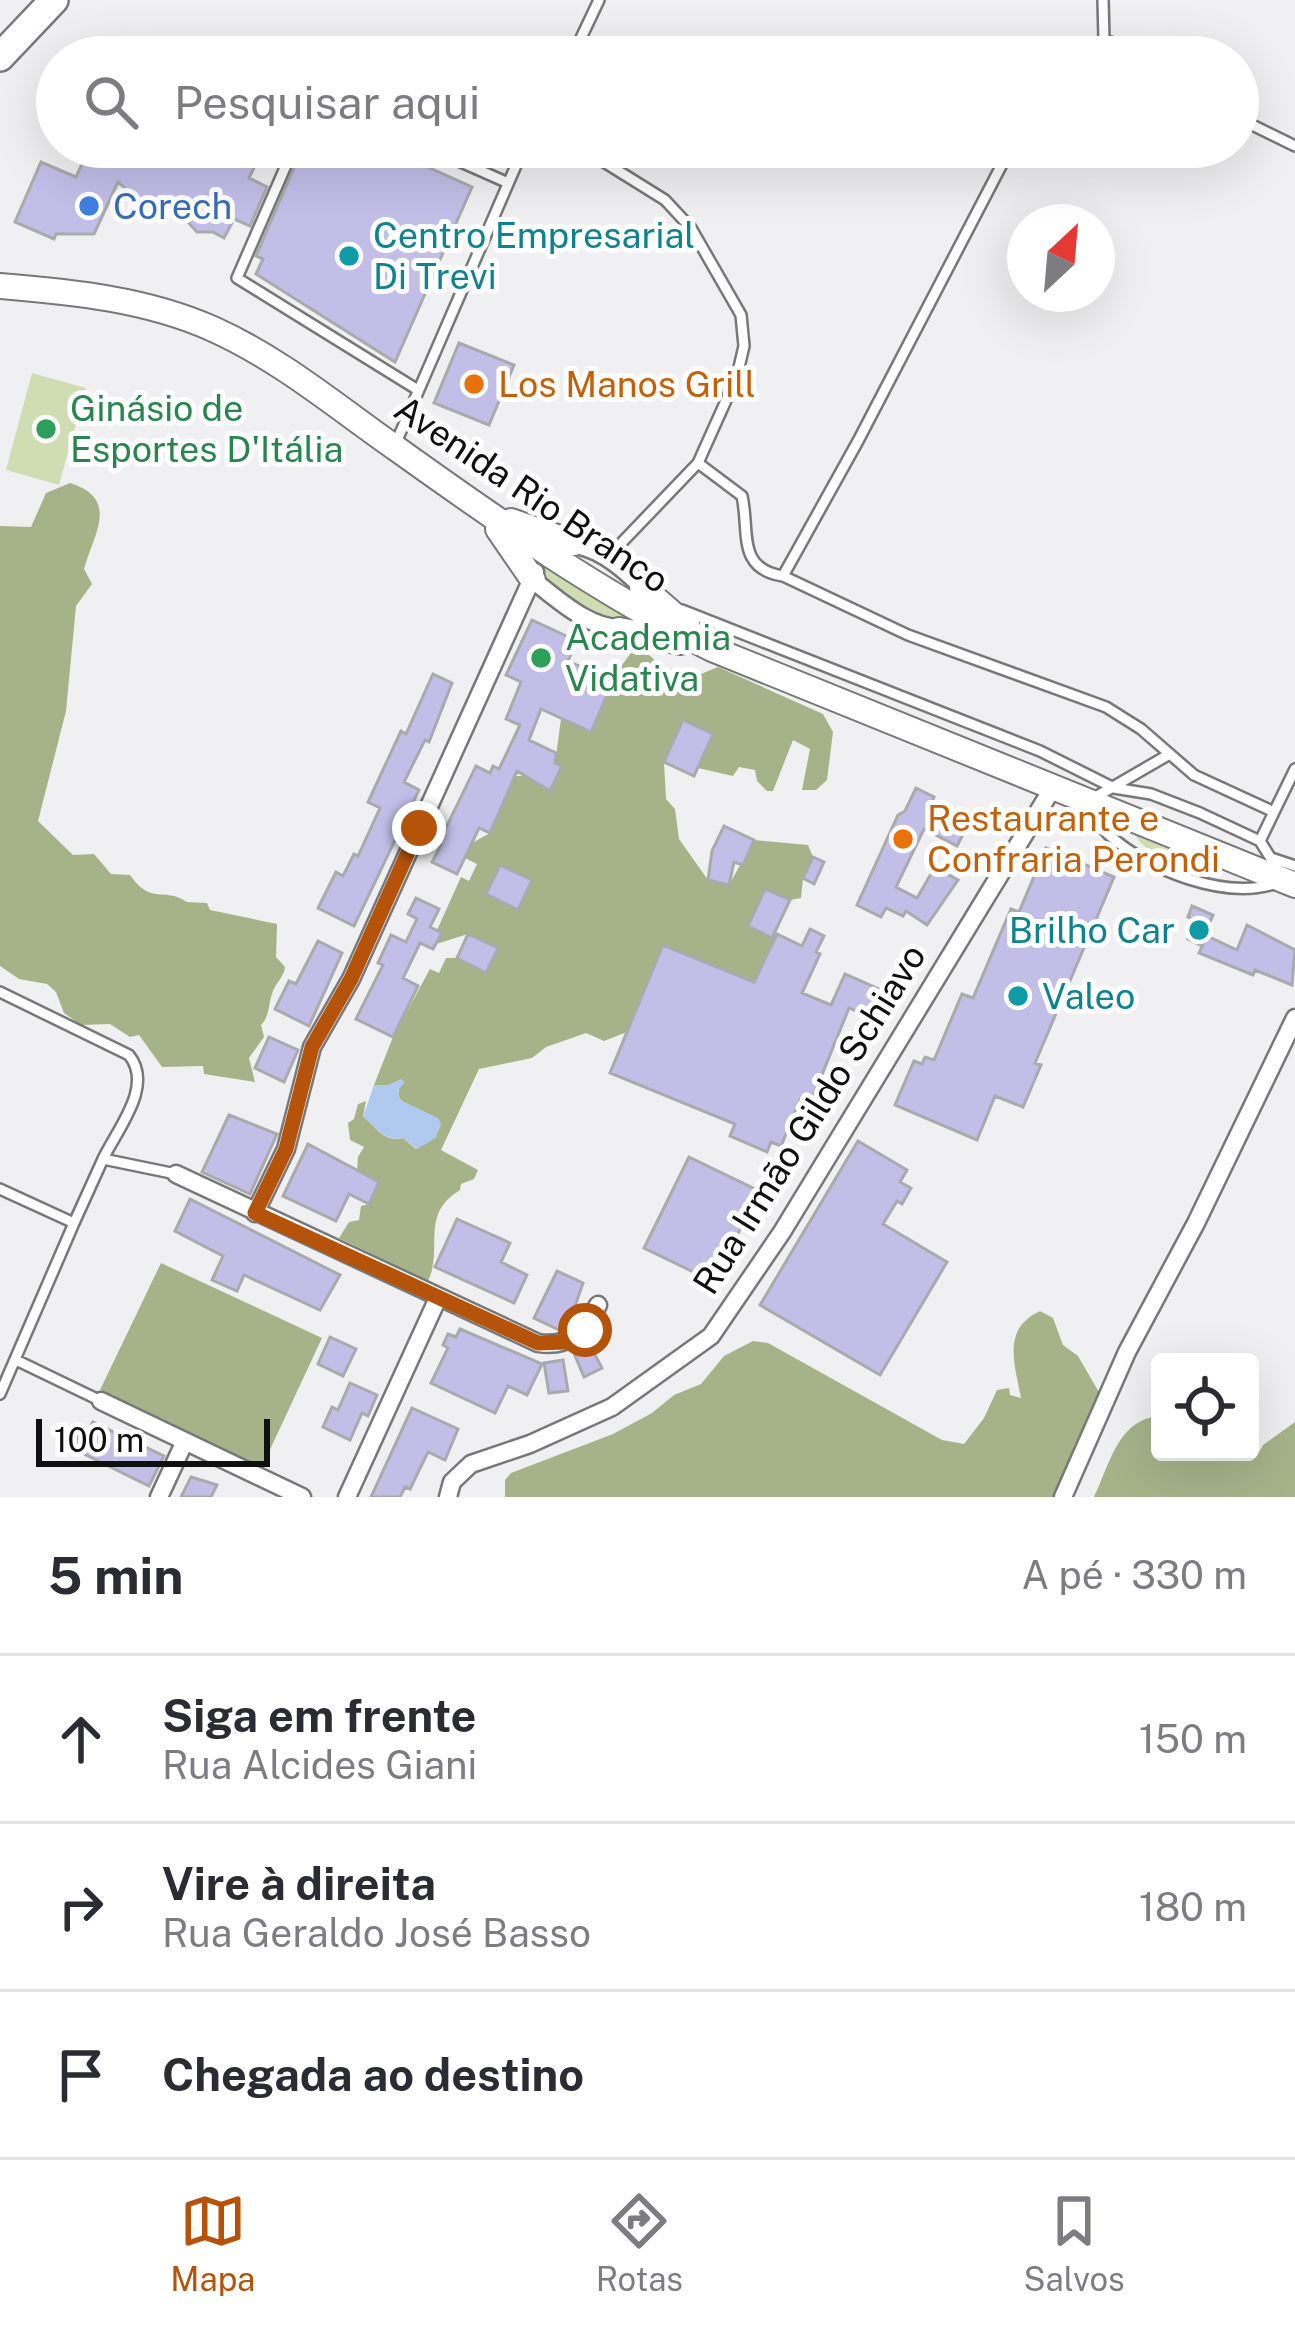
<!DOCTYPE html>
<html lang="pt">
<meta charset="utf-8">
<style>
:root{--surface:#fff;--page:#f7f7f7;--text:#2b2b33;--muted:#7c7c81;--line:#e1e1e2;--accent:#b45309}
body{margin:0;font-family:"Public Sans",sans-serif;background:var(--page);color:var(--text)}
.controls{position:absolute;right:36px;bottom:36px;display:grid;overflow:hidden;border-radius:12px;box-shadow:0 12px 48px #0002}
.controls button{width:108px;height:108px;display:grid;place-items:center;padding:0;border:0;border-bottom:3px solid var(--line);background:var(--surface);color:var(--text);font:60px sans-serif}
.compass{position:absolute;left:1007px;top:204px;width:108px;height:108px;border-radius:50%;background:var(--surface);box-shadow:0 12px 48px #0002;rotate:26deg}
.scale{position:absolute;left:36px;bottom:30px;width:234px;box-sizing:border-box;padding-left:12px;border:6px solid #101010;border-top:0;font-size:33px;line-height:42px;white-space:nowrap;color:#101010;-webkit-text-stroke:9px #fff;paint-order:stroke}
.stop{position:absolute;width:36px;height:36px;margin:-27px;border:9px solid #b45309;border-radius:50%;background:#fff}
.stop.end{background:#b45309;border-color:#fff;box-shadow:0 3px 12px #0008}
.list{margin:0;padding:0;list-style:none}
h2{display:flex;justify-content:space-between;align-items:center;height:156px;margin:0;padding:0 48px;font-size:51px}
h2 small{font-size:39px;font-weight:400;color:var(--muted)}
.list li{display:grid;grid-template-columns:78px 1fr auto;gap:36px;align-items:center;box-sizing:border-box;height:168px;padding:0 48px;border-top:3px solid var(--line)}
.list b{display:block;font-size:45px;white-space:nowrap}
.list p{margin:0;font-size:39px;white-space:nowrap;color:var(--muted)}
.list em{font-size:39px;font-style:normal;color:var(--muted)}
.icon{flex:none;width:66px;height:66px;fill:none;stroke:currentColor;stroke-width:2;stroke-linecap:round;stroke-linejoin:round}
.map{position:relative;flex:none;width:1295px;height:1497px;overflow:hidden}
.search{position:absolute;background:var(--surface);box-shadow:0 12px 48px #0002;left:36px;right:36px;top:36px;height:132px;display:flex;align-items:center;gap:30px;box-sizing:border-box;padding:0 42px;border-radius:66px;color:var(--muted);font-size:45px}
.sheet{height:660px;background:var(--surface)}
nav{display:flex;justify-content:space-around;align-items:center;box-sizing:border-box;height:168px;border-top:3px solid var(--line);background:var(--surface);font-size:33px;color:var(--muted)}
nav a{display:grid;justify-items:center;gap:6px}
nav .on{color:var(--accent)}
.map>svg:first-child{display:block}
.green{fill:#d0ddb3}
.forest{fill:#a6b389}
.water{fill:#afcaee}
.building{fill:#c2bee8;stroke:#aaaaac;stroke-width:3}
.lines{fill:none;stroke-linecap:round;stroke-linejoin:round}
.service-casing{stroke:#787879;stroke-width:14}
.minor-casing{stroke:#787879;stroke-width:21}
.secondary-casing{stroke:#787879;stroke-width:28}
.primary-casing{stroke:#787879;stroke-width:32}
.service{stroke:#fff;stroke-width:9}
.minor{stroke:#fff;stroke-width:16}
.secondary{stroke:#fff;stroke-width:24}
.primary{stroke:#fff;stroke-width:27}
.route{stroke:#b45309;stroke-width:15}
.shop-dot{fill:#3f7fe0;stroke:#fff;stroke-width:4.5}
.culture-dot{fill:#0f9aa8;stroke:#fff;stroke-width:4.5}
.food-dot{fill:#e8710a;stroke:#fff;stroke-width:4.5}
.leisure-dot{fill:#2e9e5b;stroke:#fff;stroke-width:4.5}
.labels{text-anchor:middle;stroke-width:10;stroke-linejoin:round;paint-order:stroke}
.shop-label{font-size:36px;fill:#366cbe;stroke:#fff;text-anchor:start}
.culture-label{font-size:36px;fill:#0d838f;stroke:#fff;text-anchor:start}
.food-label{font-size:36px;fill:#c56008;stroke:#fff;text-anchor:start}
.leisure-label{font-size:36px;fill:#27864d;stroke:#fff;text-anchor:start}
.street-label{font-size:36px;fill:#101010;stroke:#fff}
</style>
<div class="map">
<svg width="1295" height="1497" viewBox="0 0 1295 1497">
<rect width="100%" height="100%" fill="#f0f0f2"/>
<path class="green" d="M32,373L86,388L59,485L6,470Z
M542,561L632,616C599,626 547,596 542,561Z
M1135,835L1221,872C1198,879 1146,856 1135,835Z"/>
<path class="forest" d="M70,483C121,499 93,535 84,569L92,584L76,606L66,711L38,821L73,855L94,854L111,874L130,875C152,906 163,886 187,902L207,903L210,910L277,924L276,957L285,967C284,977 277,981 273,991C268,1004 270,1016 261,1025L264,1037L249,1058L255,1082L204,1074L203,1066L162,1067L139,1035L130,1037L110,1024L81,1025L64,1013L56,992L47,984L19,979L0,966V526L31,527L46,493Z
M633,650C658,650 662,678 681,692L695,684L701,674L718,667L823,714L833,732L827,780L816,790H802L810,749L793,740L773,791H767L757,781L755,770L739,767L733,776L698,768L713,734L683,720L664,762L666,799L675,809L679,839L708,880L729,885L754,840L808,845L813,857L803,878L801,898L790,900L748,926L774,939L761,970L804,990L788,996L663,945L627,1032L604,1041L586,1033L546,1047L532,1058L479,1069L441,1150L478,1170L474,1179L461,1184L460,1190C419,1215 444,1248 428,1281L339,1238L349,1222L359,1220L361,1206L369,1204L379,1182L357,1172L358,1157L364,1147L350,1140L348,1123L354,1119L358,1104L366,1101L363,1117C377,1126 382,1143 403,1138L416,1149L435,1138L441,1124C431,1111 410,1111 398,1097L399,1088L374,1085L393,1037L430,969L439,973L446,958H457L485,972L498,949L468,934L436,944L441,933L437,930L461,877L469,881L477,864L465,858L472,843L490,833L514,776H528L551,790L561,767L555,763L561,719L591,731L617,672Z
M161,1263L322,1338L261,1469L100,1390Z
M1040,1311L1053,1318L1063,1345L1078,1356L1100,1394L1060,1497H505V1480L511,1473L613,1434L652,1413L674,1395L701,1384L724,1356L753,1341L768,1343L942,1440L964,1444L984,1418L997,1390L1009,1388L1010,1395L1021,1398C1015,1365 1001,1329 1040,1311Z
M1160,1416V1452H1250V1444L1251,1453L1256,1457L1263,1445L1295,1422V1497H1094C1110,1464 1118,1419 1160,1416Z"/>
<path class="water" d="M401,1079L405,1082L398,1090L400,1100L438,1118L441,1124L435,1138L417,1149L403,1138C382,1142 377,1126 363,1117L374,1085H388Z"/>
<path class="building" d="M90,147H102L141,164L147,147H264L249,178L267,187L250,226L234,219L224,238L213,232H197L187,221L155,205L141,203L118,182L94,234H56L54,239L15,222L41,162L76,177Z
M303,147H383L472,187L395,362L256,274L263,259L256,256Z
M459,343L514,365L489,425L434,403Z
M532,620L577,641L568,661L613,681L591,732L541,709L529,740L556,753L555,763L562,766L550,791L517,771L490,833L479,828L457,874L432,862L441,845L438,844L476,766L490,773L493,766L499,769L520,725L506,719L521,682L506,675Z
M433,674L452,683L429,742L425,740L404,782L419,790L354,926L318,908L336,872L343,876L354,854L358,856L380,808L368,802L401,731L406,734Z
M683,720L713,734L694,776L664,762Z
M916,788L934,797L930,806L968,825L957,846L924,829L896,887L917,898L935,867L958,880L927,925L906,911L903,916L886,908L881,917L857,905L898,815L905,811Z
M724,826L754,840L743,865L734,862L729,885L708,880L712,851Z
M1046,848L1114,877L1035,1063L1041,1065L1023,1107L995,1096L977,1140L895,1105L914,1061L922,1064L925,1057L934,1060L962,994L973,998L1011,909L1019,912Z
M813,857L824,862L814,884L803,878Z
M500,865L532,880L518,910L486,894Z
M765,889L790,900L772,938L748,926Z
M416,898L439,909L430,927L442,933L433,949L420,943L403,978L418,986L393,1037L356,1019L383,965L378,963L391,935L406,942L417,919L408,914Z
M1192,906L1213,915L1200,945L1188,939L1196,921L1188,917Z
M1247,925L1295,950L1292,985L1255,970L1253,975L1199,953L1207,936L1237,950Z
M810,929L824,936L816,952L820,954L802,993L831,1005L845,974L879,989L867,1016L849,1008L810,1104L800,1100L781,1146L771,1142L767,1152L730,1136L735,1124L610,1073L663,945L754,982L777,934L802,946Z
M468,934L498,948L486,973L457,958Z
M318,941L342,953L309,1026L275,1009L289,981L296,984Z
M269,1037L298,1050L284,1082L255,1068Z
M229,1115L277,1134L250,1194L202,1172Z
M858,1141L907,1170L900,1182L911,1188L902,1204L897,1201L883,1224L947,1262L880,1375L760,1305Z
M308,1144L379,1182L369,1204L349,1194L336,1221L283,1196Z
M689,1157L759,1191L714,1282L644,1248Z
M190,1199L340,1275L320,1310L244,1275L237,1291L212,1280L223,1256L175,1231Z
M457,1219L510,1243L501,1262L527,1275L514,1303L435,1267Z
M557,1271L583,1283L572,1315L559,1330L534,1318Z
M460,1329L542,1364L527,1395L508,1386L495,1413L431,1383L448,1348L443,1345L448,1334L456,1337Z
M330,1337L356,1349L343,1376L318,1364Z
M588,1342L602,1368L584,1377L573,1351Z
M563,1360L568,1391L549,1393L544,1363Z
M350,1383L377,1395L368,1416L362,1413L350,1440L323,1427L332,1407L338,1410Z
M412,1408L458,1429L445,1460L428,1452L410,1489L405,1487L400,1497H371Z
M93,1422L164,1456L149,1486L72,1448L79,1434L85,1437Z
M191,1477L217,1485L211,1497H181Z"/>
<g class="lines">
<g class="service-casing">
<path id="service" d="M1103,0L1104,40
M572,57L599,0
M1089,57L1091,47L1104,40L1113,43L1119,57
M1238,118L1295,146
M294,147L237,278L418,390
M427,147L506,182
M580,147L665,200L691,228L741,315L744,346L737,376L698,463L607,558
M395,445L524,147
M698,463L742,496C750,531 736,569 783,576L908,635L1106,707L1141,729L1194,775L1274,812L1295,769
M783,576L858,441L1011,147
M682,610L1040,751L1114,788L1151,794L1200,813L1260,841L1280,873
M1168,755L1087,802C1093,813 1099,825 1108,834C1147,870 1226,901 1277,883
M1260,841L1274,812
M1271,858L1295,866
M0,992L129,1055C154,1086 118,1128 103,1159
M0,1189L74,1223L103,1159L176,1174
M16,1360L101,1401
M0,1394L74,1223"/>
</g>
<g class="minor-casing">
<path id="minor" d="M563,544C594,543 621,566 642,587L643,594
M533,580C558,600 592,631 625,628
M176,1174L538,1343C570,1348 584,1331 598,1305
M255,1213L286,1149L312,1047L351,979L535,572
M101,1401L302,1497
M159,1497L185,1441
M347,1497L438,1298
M448,1497L452,1482L471,1464L530,1444L612,1407L711,1336L782,1232L1052,789
M1063,1497L1127,1352L1196,1223L1295,1018"/>
</g>
<g class="secondary-casing">
<path id="secondary" d="M0,286C72,292 146,299 213,329C280,359 337,407 397,449C499,522 600,593 712,649L1295,885
M511,521L574,543
M498,529L533,580
M642,587L688,627
M619,630L681,642"/>
</g>
<g class="primary-casing">
<path id="primary" d="M0,57L54,0"/>
</g>
<use href="#service" class="service"/>
<use href="#minor" class="minor"/>
<use href="#secondary" class="secondary"/>
<use href="#primary" class="primary"/>
</g>
<g class="lines">
<path class="route" d="M419,828L351,979L312,1047L286,1149L255,1213L538,1343L564,1342L585,1330"/>
</g>
<circle class="shop-dot" cx="89" cy="206" r="12"/>
<g class="culture-dot">
<circle cx="349" cy="256" r="12"/>
<circle cx="1199" cy="930" r="12"/>
<circle cx="1018" cy="996" r="12"/>
</g>
<g class="food-dot">
<circle cx="474" cy="384" r="12"/>
<circle cx="903" cy="839" r="12"/>
</g>
<g class="leisure-dot">
<circle cx="46" cy="429" r="12"/>
<circle cx="541" cy="658" r="12"/>
</g>
<g class="labels">
<g class="shop-label">
<text x="113" y="219">Corech</text>
</g>
<g class="culture-label">
<text x="373" y="248">Centro Empresarial<tspan x="373" dy="41">Di Trevi</tspan></text>
<text x="1175" y="943" text-anchor="end">Brilho Car</text>
<text x="1042" y="1009">Valeo</text>
</g>
<g class="food-label">
<text x="498" y="397">Los Manos Grill</text>
<text x="927" y="831">Restaurante e<tspan x="927" dy="41">Confraria Perondi</tspan></text>
</g>
<g class="leisure-label">
<text x="70" y="421">Ginásio de<tspan x="70" dy="41">Esportes D'Itália</tspan></text>
<text x="565" y="650">Academia<tspan x="565" dy="41">Vidativa</tspan></text>
</g>
<g class="street-label">
<text transform="translate(532 494) rotate(34)" y="13">Avenida Rio Branco</text>
<text transform="translate(809 1119) rotate(-58)" y="13">Rua Irmão Gildo Schiavo</text>
</g>
</g>
</svg>
<div class="controls">
<button><svg class="icon" aria-label="locate" viewBox="0 0 24 24"><circle cx="12" cy="12" r="6"/><path d="M12 2v4M12 18v4M2 12h4M18 12h4"/></svg></button>
</div>
<svg class="compass" viewBox="-18 -18 36 36"><path d="M0-13l5 13h-10z" fill="#e53935"/><path d="M0 13l5-13h-10z" fill="#7c7c81"/></svg>
<div class="scale">100 m</div>
<div class="stop" style="left:585px;top:1330px"></div>
<div class="stop end" style="left:419px;top:828px"></div>
<div class="search"><svg class="icon" aria-label="search" viewBox="0 0 24 24"><circle cx="10" cy="10" r="6"/><path d="M15 15l6 6"/></svg>Pesquisar aqui</div>
</div>
<section class="sheet">
<h2>5 min<small>A pé · 330 m</small></h2>
<ul class="list">
<li><svg class="icon" aria-label="ahead" viewBox="0 0 24 24"><path d="M12 20V5M6 11l6-6 6 6"/></svg><div><b>Siga em frente</b><p>Rua Alcides Giani</p></div><em>150 m</em></li>
<li><svg class="icon" aria-label="right" viewBox="0 0 24 24"><path d="M7 20v-9h11M14 6l5 5-5 5"/></svg><div><b>Vire à direita</b><p>Rua Geraldo José Basso</p></div><em>180 m</em></li>
<li><svg class="icon" aria-label="arrive" viewBox="0 0 24 24"><path d="M6 21V4h12l-3 4 3 4H6"/></svg><div><b>Chegada ao destino</b></div></li>
</ul>
</section>
<nav>
<a class="on"><svg class="icon" aria-label="map" viewBox="0 0 24 24"><path d="M3 6l6-2 6 2 6-2v14l-6 2-6-2-6 2zM9 4v14M15 6v14"/></svg>Mapa</a>
<a><svg class="icon" aria-label="directions" viewBox="0 0 24 24"><path d="M12 3l9 9-9 9-9-9zM9 14v-3h6M13 9l2 2-2 2"/></svg>Rotas</a>
<a><svg class="icon" aria-label="saved" viewBox="0 0 24 24"><path d="M7 4h10v16l-5-4-5 4z"/></svg>Salvos</a>
</nav>
